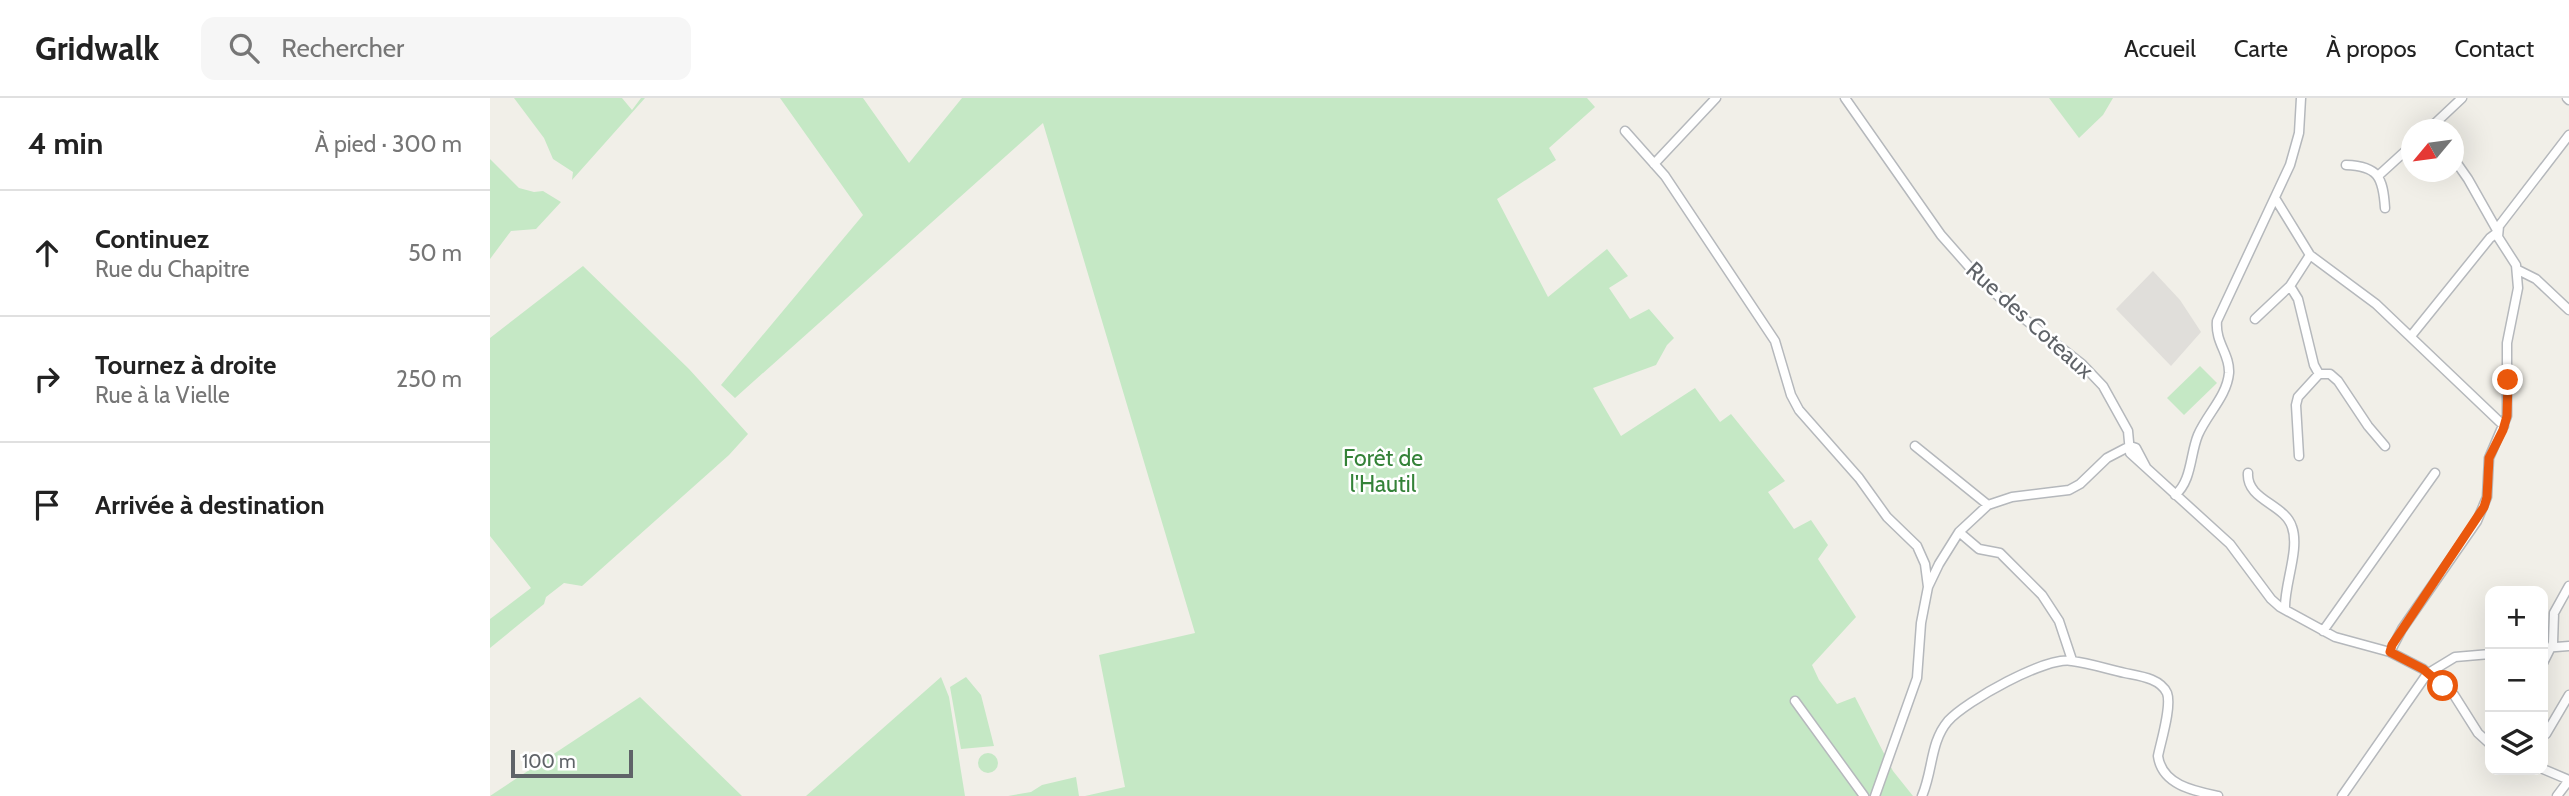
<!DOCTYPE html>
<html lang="fr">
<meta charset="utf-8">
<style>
:root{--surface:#fff;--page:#f6f6f6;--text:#222;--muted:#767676;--line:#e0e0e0}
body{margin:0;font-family:Cabin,sans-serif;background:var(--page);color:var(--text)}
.controls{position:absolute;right:21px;bottom:21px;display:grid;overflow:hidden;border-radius:14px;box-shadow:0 7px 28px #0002}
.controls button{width:63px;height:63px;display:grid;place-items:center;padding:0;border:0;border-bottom:2px solid var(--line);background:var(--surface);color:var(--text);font:35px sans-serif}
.compass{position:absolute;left:1911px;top:21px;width:63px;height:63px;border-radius:50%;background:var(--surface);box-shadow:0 7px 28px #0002;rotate:241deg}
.scale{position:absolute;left:21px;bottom:18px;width:122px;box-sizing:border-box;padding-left:7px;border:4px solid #5f6368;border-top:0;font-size:19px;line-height:24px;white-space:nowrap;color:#5f6368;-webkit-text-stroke:5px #fff;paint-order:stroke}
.stop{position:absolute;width:21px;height:21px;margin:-16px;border:5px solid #ea580c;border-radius:50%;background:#fff}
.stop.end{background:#ea580c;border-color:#fff;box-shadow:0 2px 7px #0008}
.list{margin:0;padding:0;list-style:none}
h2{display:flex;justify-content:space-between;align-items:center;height:91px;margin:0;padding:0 28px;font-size:30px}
h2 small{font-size:23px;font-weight:400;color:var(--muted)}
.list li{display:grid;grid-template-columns:46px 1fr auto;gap:21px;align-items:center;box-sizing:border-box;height:126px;padding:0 28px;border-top:2px solid var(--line)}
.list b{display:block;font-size:26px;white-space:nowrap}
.list p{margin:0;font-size:23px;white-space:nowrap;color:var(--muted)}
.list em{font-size:23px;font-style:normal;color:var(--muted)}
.icon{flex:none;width:38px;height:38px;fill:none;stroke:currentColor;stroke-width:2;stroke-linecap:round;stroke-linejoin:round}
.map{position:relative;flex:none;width:2079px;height:698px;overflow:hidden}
header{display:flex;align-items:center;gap:42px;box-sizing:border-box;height:98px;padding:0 35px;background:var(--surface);border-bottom:2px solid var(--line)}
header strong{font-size:33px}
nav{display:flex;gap:38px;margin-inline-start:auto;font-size:24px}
.search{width:490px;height:63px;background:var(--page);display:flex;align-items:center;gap:18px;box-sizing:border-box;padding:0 24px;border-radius:14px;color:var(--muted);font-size:26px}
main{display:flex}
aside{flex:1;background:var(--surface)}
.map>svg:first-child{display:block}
.industrial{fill:#e0deda}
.green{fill:#c5e8c5}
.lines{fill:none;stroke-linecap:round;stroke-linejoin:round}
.minor-casing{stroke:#b5b8bc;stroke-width:11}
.minor{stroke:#fff;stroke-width:8}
.route{stroke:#ea580c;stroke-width:9}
.labels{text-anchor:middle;stroke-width:5;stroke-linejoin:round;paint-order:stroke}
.street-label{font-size:23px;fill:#5f6368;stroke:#fff}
.park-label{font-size:23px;fill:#348238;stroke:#fff}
</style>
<header>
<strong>Gridwalk</strong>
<div class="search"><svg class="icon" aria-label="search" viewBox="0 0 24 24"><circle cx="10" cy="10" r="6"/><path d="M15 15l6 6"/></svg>Rechercher</div>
<nav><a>Accueil</a><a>Carte</a><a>À propos</a><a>Contact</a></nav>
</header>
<main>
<aside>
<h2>4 min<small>À pied · 300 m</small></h2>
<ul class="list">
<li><svg class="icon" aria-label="ahead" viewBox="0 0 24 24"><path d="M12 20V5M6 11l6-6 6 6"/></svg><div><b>Continuez</b><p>Rue du Chapitre</p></div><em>50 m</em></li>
<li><svg class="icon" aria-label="right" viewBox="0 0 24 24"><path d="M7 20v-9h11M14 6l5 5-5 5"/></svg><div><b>Tournez à droite</b><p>Rue à la Vielle</p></div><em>250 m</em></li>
<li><svg class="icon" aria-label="arrive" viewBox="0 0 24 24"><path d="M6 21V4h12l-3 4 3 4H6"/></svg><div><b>Arrivée à destination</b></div></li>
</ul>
</aside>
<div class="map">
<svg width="2079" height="698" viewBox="0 0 2079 698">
<rect width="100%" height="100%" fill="#f1efe8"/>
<path class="industrial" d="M1663,173L1690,202L1711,234L1681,268L1626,211Z"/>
<path class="green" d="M24,0H132L142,12L151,0H155L82,82L83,74L63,61L54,40Z
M290,0H373L419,65L472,0H1097L1105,9L1059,50L1066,62L1007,101L1058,199L1117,151L1138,178L1119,190L1140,221L1159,211L1184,240L1177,247L1166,267L1103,290L1131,338L1205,290L1230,324L1241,316L1295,383L1278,394L1304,431L1321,422L1338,447L1328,461L1366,519L1322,567L1329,582L1347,606L1365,599L1403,673L1423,698H595L635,689L609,557L705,535L553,25L245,300L231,287L373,117Z
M1559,0H1623L1613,17L1589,40Z
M0,61L29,90L44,94L53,93L71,104L46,131L21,133L0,161Z
M93,168L199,271L258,336L239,357L92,488L74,485L56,499L54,506L0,550V521L41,490L0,438V240Z
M1710,268L1727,285L1694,317L1677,300Z
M451,579L459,599L475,698H316Z
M476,579L491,597L504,648L471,651L460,589Z
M150,599L252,698H0Z
M488 665a10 10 0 1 1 20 0a10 10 0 1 1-20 0Z
M586,679L589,698H518L541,694L552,687Z"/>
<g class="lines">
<g class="minor-casing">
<path id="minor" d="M1355,0L1451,137L1489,180L1523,212L1592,266L1613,288L1638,333L1640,355L1740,446L1781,501L1790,509L1845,539L1900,554L1933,571L1964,597L1988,635L2000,646
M2077,0L2079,2
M1938,32L1972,0
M1135,33L1175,78L1285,243L1301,297L1309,312L1369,380L1397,419L1427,448L1435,466L1438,489
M1164,66L1226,0
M1856,67C1888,68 1893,79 1895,110
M1888,78L1922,47
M1785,100L1820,157L1886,206L2014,328
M2028,172L2046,181L2079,212
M1765,221L1800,188
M1921,238L2000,140L2008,134L1978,81L1964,61
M1829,276H1840L1848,283L1878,328L1895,348
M1425,348L1498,407
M1640,348L1646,350L1656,369
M1809,358L1806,307L1808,299L1829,276L1824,267L1808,201L1800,188L1820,157
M1758,375C1756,402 1795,406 1802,429C1810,451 1794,487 1795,511
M1685,397C1702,383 1700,356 1708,337C1717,316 1737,298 1739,275C1740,256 1725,245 1727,223L1800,67L1809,35L1811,0
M1469,434L1489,451L1510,455L1552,497L1569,523L1582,562
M1833,533L1945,375
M2053,550L2079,548
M1900,554L1912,531L1987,423L1997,399L1999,360L2017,318V245L2028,190L2026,167L2008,139L2009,128L2079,37
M2053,565L2063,545L2064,515L2079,488
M1305,603L1374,698
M2056,636L2079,597
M2053,671L2079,682L2067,698
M1385,698L1427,580L1431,525L1438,489L1449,466L1469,434L1498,407L1522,399L1579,392L1590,386L1617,360L1640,348
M1432,698C1443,673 1440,644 1458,623C1476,603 1556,558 1582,563C1599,565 1617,571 1635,575C1649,578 1670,580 1677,595C1682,608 1671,643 1668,658C1672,687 1704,693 1728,698
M1852,698L1937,576L1965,559L2000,556"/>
</g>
<use href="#minor" class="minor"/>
</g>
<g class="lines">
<path class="route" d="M1953,588L1933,571L1900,554L1902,547L1994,409L1997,399L1999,360L2013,332L2017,318L2018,282"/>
</g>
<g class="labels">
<g class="street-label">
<text transform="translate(1540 222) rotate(42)" y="8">Rue des Coteaux</text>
</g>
<g class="park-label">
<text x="893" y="368">Forêt de<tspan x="893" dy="26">l'Hautil</tspan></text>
</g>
</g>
</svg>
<div class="controls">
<button>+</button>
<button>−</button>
<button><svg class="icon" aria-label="layers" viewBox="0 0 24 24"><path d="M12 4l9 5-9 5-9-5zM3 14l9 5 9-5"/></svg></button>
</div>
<svg class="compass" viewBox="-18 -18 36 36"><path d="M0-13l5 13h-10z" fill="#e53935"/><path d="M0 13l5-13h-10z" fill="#767676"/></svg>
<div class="scale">100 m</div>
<div class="stop" style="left:1953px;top:588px"></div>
<div class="stop end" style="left:2018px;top:282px"></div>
</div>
</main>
